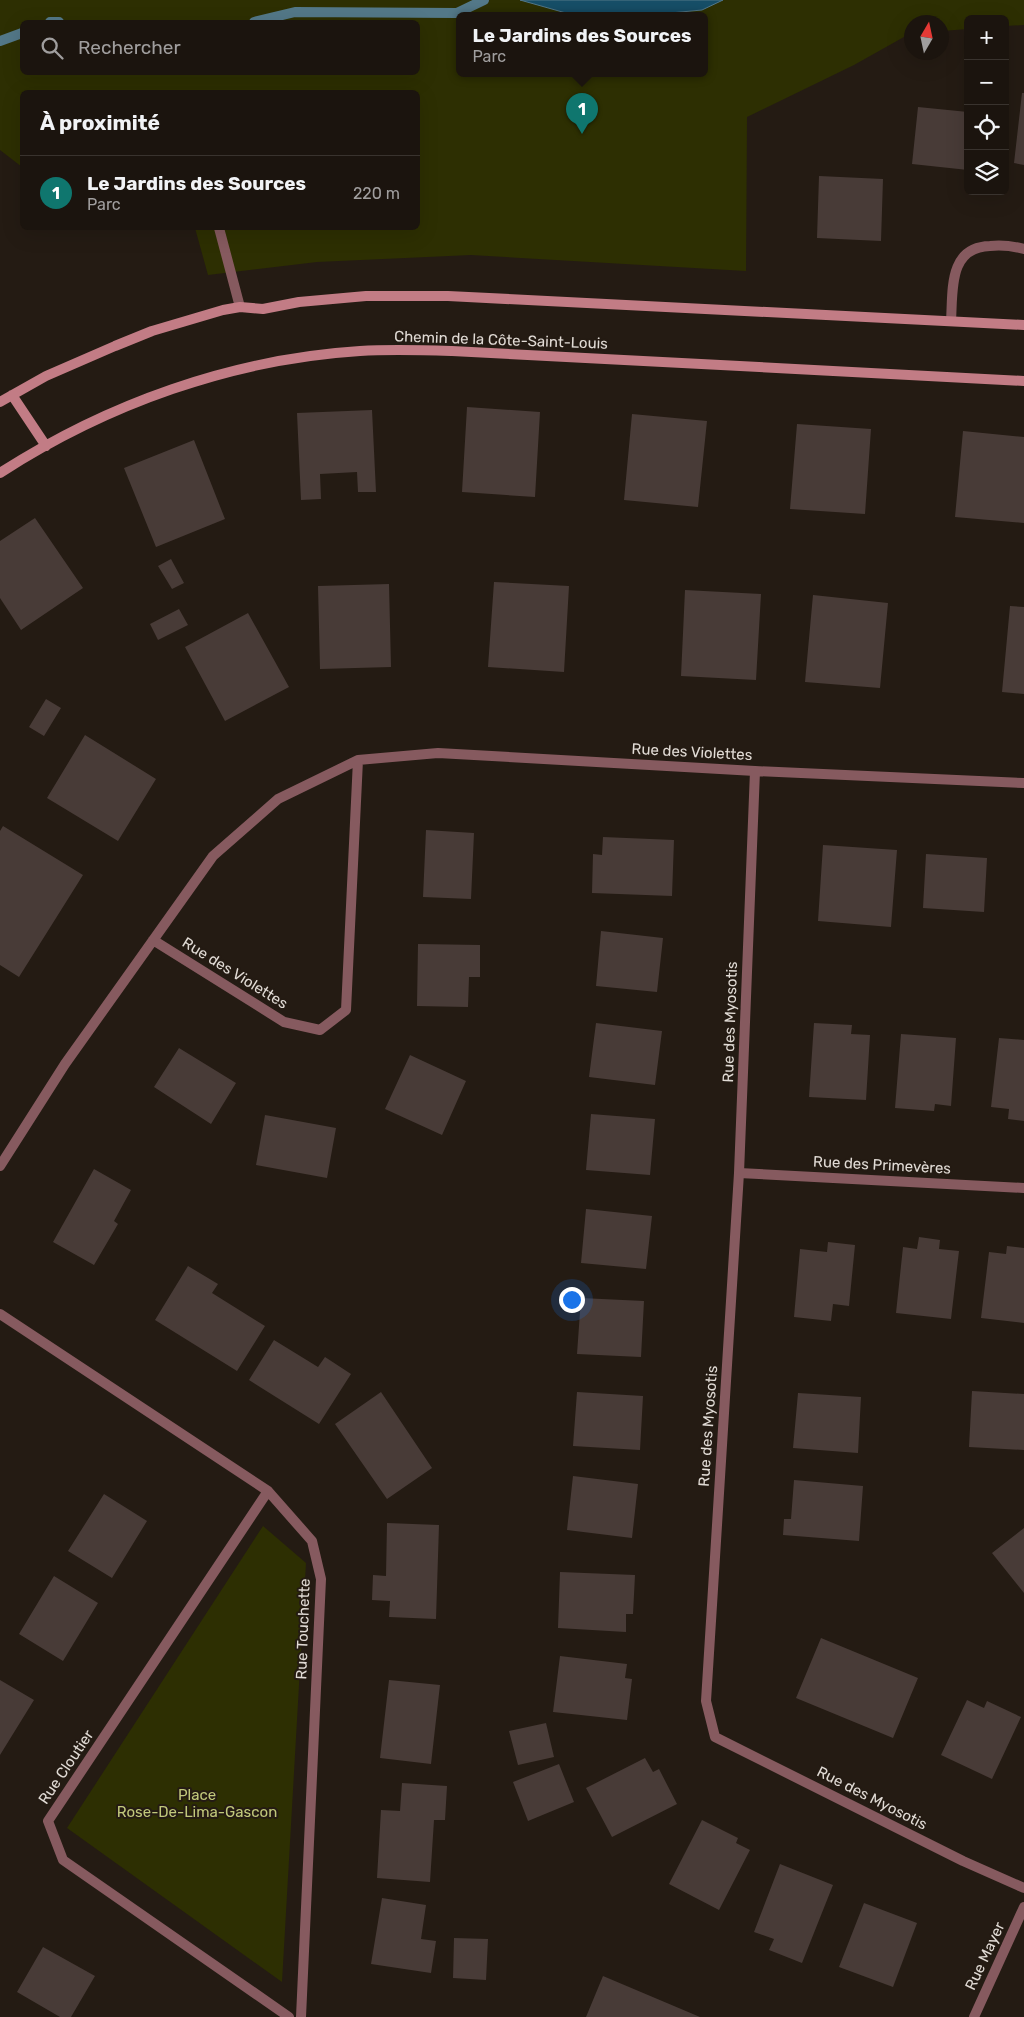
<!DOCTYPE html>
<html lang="fr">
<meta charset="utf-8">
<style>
:root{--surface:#1b140e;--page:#28211c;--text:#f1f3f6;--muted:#a09e9e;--line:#39332e;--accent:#0f766e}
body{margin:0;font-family:Rubik,sans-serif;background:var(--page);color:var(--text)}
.controls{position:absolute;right:15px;top:15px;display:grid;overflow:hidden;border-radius:8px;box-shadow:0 5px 20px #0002}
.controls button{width:45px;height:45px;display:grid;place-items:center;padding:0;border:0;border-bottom:1px solid var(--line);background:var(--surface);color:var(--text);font:25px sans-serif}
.compass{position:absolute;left:904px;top:15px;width:45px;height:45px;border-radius:50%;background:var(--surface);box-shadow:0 5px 20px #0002;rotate:9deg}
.you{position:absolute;left:571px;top:1299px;width:18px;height:18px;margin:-12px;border:4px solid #fff;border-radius:50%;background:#1a73e8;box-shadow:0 0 0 8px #1a73e833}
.badge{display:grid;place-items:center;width:32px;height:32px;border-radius:50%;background:var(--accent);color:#fff;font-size:16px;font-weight:700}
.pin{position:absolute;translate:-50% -41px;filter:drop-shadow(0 1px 2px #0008)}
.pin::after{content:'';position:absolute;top:26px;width:18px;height:15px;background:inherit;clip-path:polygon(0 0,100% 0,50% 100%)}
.popup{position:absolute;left:456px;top:12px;width:252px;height:65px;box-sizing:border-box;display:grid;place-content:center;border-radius:8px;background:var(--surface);filter:drop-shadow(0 1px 4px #0005);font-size:16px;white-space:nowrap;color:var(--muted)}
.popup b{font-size:19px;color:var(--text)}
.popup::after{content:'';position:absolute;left:50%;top:100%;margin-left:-10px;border:10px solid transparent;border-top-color:var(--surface)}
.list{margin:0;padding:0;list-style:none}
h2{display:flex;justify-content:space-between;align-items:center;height:65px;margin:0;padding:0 20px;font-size:21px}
h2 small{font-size:16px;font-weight:400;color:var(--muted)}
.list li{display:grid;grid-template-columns:32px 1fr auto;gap:15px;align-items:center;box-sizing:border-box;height:75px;padding:0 20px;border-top:1px solid var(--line)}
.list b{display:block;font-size:19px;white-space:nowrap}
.list p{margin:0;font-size:16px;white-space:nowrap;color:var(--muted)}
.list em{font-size:16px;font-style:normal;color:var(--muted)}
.icon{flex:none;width:28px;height:28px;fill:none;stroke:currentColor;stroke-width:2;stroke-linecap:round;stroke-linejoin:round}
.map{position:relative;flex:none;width:1024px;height:2017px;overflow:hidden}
.search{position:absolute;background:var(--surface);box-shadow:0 5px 20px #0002;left:20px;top:20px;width:400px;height:55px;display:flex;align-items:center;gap:12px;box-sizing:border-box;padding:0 18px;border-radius:8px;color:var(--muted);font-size:19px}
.panel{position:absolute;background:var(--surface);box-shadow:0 5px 20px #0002;left:20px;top:90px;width:400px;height:140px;border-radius:8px}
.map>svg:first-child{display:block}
.green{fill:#2d2f02;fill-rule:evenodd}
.water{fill:#164e67;stroke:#537888}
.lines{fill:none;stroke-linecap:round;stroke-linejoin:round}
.stream{stroke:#537888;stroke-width:10}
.building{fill:#483b37}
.lane{stroke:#865a5f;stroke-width:10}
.street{stroke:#865a5f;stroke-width:10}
.secondary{stroke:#c27c85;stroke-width:10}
.labels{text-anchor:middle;stroke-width:4;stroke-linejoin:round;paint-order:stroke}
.street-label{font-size:15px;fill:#e1dbd5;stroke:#241b13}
.park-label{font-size:15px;fill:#c1c87b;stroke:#241b13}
</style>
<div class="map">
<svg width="1024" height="2017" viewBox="0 0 1024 2017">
<rect width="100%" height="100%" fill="#241b13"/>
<path class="green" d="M0,0H520L573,15H460V73H704V15H649L702,10L723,0H1024V25L1005,26V19H968V29L942,31V22H912L911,33L854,65L747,117L746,271L471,255L317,262L208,275L195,228H418V92H22V167L0,150ZM22,22H418V72H22Z
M263,1526L306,1563L282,1982L67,1828Z"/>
<path class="water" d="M520,0H723L702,10L649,15H573Z"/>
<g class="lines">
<path class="stream" d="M50,22H59
M254,22L295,12L457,13L484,0
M0,41L22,33"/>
</g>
<path class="building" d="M1022,93H1024V165L1014,163Z
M918,107L968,112V170L912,164Z
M819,176L883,179L881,241L817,238Z
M467,407L540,412L535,497L462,492Z
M372,410L376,492H358L357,472L320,474L321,499L301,500L297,413Z
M632,414L707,421L698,507L624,500Z
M797,424L871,429L865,514L790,509Z
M963,431L1024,437V523L955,517Z
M194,440L225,519L156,547L124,468Z
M35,518L83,588L21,630L0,598V541Z
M171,559L184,583L172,589L158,566Z
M494,582L569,586L564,672L488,667Z
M389,584L391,667L320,669L318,586Z
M685,590L761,594L756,680L681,676Z
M813,595L888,603L880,688L805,682Z
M1010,606L1024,607V694L1002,692Z
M179,609L188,625L158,640L150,624Z
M248,613L289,687L225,721L185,647Z
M46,699L61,708L44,736L29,727Z
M85,735L156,779L118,841L47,798Z
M3,826L83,875L19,977L0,965V831Z
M426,830L474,833L471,899L423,897Z
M603,837L674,840L672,896L592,893L593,854L602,855Z
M823,845L897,850L891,927L818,921Z
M926,854L987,858L984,912L923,908Z
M601,931L663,938L657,992L596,986Z
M418,944L480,945V977H469L468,1007L417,1006Z
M596,1023L662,1031L655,1085L589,1077Z
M814,1023L852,1025L851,1034L870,1035L866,1100L809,1097Z
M901,1034L956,1038L951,1106L935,1104L934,1111L895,1108Z
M999,1038L1024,1040V1121L1008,1119L1009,1109L991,1107Z
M179,1048L236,1083L211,1124L154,1087Z
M410,1055L466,1081L442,1135L385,1109Z
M591,1114L655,1119L650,1175L586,1170Z
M265,1115L336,1128L327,1178L256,1165Z
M94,1169L131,1190L114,1221L118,1224L94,1265L53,1242Z
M586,1209L652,1216L646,1269L581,1263Z
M919,1237L940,1240L939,1249L959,1251L951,1319L896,1313L903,1247L917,1249Z
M828,1242L855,1245L849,1306L833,1304L831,1321L794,1317L800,1249L827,1252Z
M1007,1246L1024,1248V1323L981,1318L989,1252L1006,1254Z
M188,1266L218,1284L212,1293L265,1326L237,1371L155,1320Z
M581,1298L644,1301L641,1357L577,1354Z
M274,1340L318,1367L325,1357L351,1374L319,1424L249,1380Z
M972,1391L1024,1394V1450L969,1447Z
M381,1392L432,1468L387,1499L335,1424Z
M577,1392L643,1396L640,1450L573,1446Z
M798,1393L861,1397L858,1453L793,1448Z
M573,1476L638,1484L632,1538L567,1530Z
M794,1480L863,1486L859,1541L783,1535L784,1519H791Z
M104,1494L147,1521L112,1578L68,1551Z
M387,1523L439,1525L436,1619L389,1617L390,1601L372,1600L373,1575L386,1576Z
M1024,1528V1593L992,1553Z
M560,1572L635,1575L633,1614H626V1632L558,1628Z
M54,1576L98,1603L63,1661L19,1634Z
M821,1638L918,1678L893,1738L796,1698Z
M560,1656L627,1664L625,1678L632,1679L627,1720L553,1712Z
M0,1680L34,1700L0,1755Z
M389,1680L440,1685L431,1764L380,1758Z
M967,1700L984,1708L987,1701L1021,1717L992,1779L941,1755Z
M546,1723L554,1757L518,1765L509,1731Z
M645,1758L653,1772L659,1769L677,1804L612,1837L586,1788Z
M559,1764L574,1802L528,1821L513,1782Z
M402,1783L447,1786L445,1820H434L430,1882L377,1878L381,1810L400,1811Z
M702,1820L738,1838L736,1843L750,1850L719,1910L669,1884Z
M780,1864L833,1885L802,1963L769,1950L774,1939L754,1932Z
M382,1898L426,1905L421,1939L436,1941L431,1973L371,1964Z
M864,1903L917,1923L893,1987L839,1967Z
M454,1938L488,1939L486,1980L453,1978Z
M43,1947L95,1976L71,2017H60L17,1992Z
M603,1976L700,2017H586Z"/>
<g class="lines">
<path class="lane" d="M219,228L240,307"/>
<path class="street" d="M951,321C953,291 948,247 990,246C1001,245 1013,246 1024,249
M755,771L739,1173L706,1701L715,1737L963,1861L1024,1888
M153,940L284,1022L320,1030L346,1010L358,760
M0,1166L65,1064L213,856L278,799L358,760L438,753L755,771L1024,783
M739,1173L1024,1188
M0,1314L268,1491L312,1541L321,1579L301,2017
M268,1491L48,1821L63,1860L289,2017
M974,2017L1024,1907"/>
<path class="secondary" d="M12,395L46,446
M0,402L46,376L115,346L152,331L223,310L240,307L263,309L299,302L366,296H448L1024,325
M0,473C107,404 232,359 360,351C391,349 421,350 452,351L1024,381"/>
</g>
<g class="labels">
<g class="street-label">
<text transform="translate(501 340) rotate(2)" y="5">Chemin de la Côte-Saint-Louis</text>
<text transform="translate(692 752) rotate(3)" y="5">Rue des Violettes</text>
<text transform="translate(235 973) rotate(32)" y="5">Rue des Violettes</text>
<text transform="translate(730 1022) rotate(-88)" y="5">Rue des Myosotis</text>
<text transform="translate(882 1165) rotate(3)" y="5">Rue des Primevères</text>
<text transform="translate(708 1426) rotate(-86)" y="5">Rue des Myosotis</text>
<text transform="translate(303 1629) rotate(-88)" y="5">Rue Touchette</text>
<text transform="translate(66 1767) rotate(-56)" y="5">Rue Cloutier</text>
<text transform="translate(872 1798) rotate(27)" y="5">Rue des Myosotis</text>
<text transform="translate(985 1956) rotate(-65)" y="5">Rue Mayer</text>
</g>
<g class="park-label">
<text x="197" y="1800">Place<tspan x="197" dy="17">Rose-De-Lima-Gascon</tspan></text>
</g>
</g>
</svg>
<div class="controls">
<button>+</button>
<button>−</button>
<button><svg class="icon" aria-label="locate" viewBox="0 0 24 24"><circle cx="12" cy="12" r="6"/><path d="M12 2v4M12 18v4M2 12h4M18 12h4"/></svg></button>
<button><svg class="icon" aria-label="layers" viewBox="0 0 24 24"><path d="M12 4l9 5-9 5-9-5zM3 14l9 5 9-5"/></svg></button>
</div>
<svg class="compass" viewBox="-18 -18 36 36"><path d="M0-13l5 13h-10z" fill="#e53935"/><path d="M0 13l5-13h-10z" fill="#a09e9e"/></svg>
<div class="you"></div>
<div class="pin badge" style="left:582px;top:134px">1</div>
<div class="popup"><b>Le Jardins des Sources</b>Parc</div>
<div class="search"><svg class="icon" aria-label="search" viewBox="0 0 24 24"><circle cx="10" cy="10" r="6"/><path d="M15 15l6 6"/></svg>Rechercher</div>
<section class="panel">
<h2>À proximité<small></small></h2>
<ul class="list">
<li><span class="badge">1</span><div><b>Le Jardins des Sources</b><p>Parc</p></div><em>220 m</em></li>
</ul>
</section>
</div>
